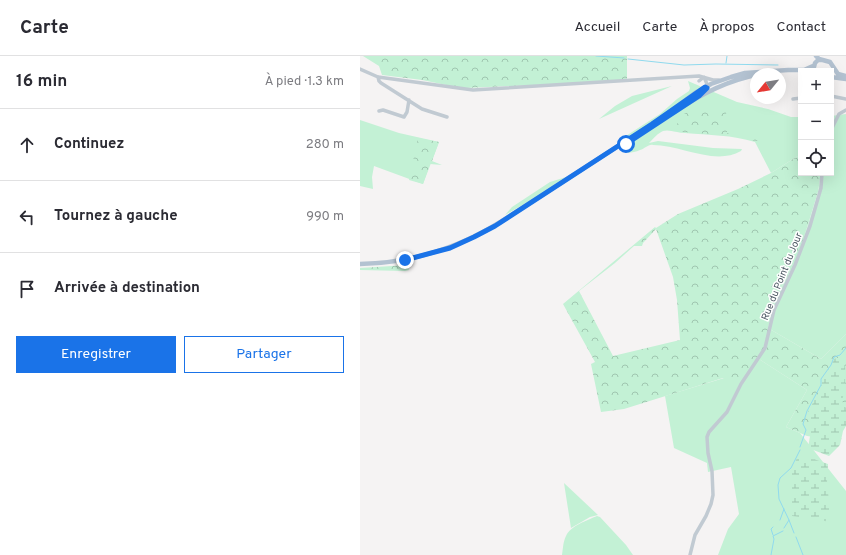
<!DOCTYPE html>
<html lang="fr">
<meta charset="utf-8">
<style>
:root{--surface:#fff;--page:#f2f2f3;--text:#2b2b33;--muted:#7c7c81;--line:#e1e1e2;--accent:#1a73e8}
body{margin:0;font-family:Overpass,sans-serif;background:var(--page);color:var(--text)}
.controls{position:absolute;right:12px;top:12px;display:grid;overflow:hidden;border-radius:0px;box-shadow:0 4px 16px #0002}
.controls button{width:36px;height:36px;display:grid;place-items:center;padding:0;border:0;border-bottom:1px solid var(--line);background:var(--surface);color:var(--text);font:20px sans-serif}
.compass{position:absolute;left:390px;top:12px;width:36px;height:36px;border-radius:50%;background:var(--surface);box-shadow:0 4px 16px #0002;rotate:240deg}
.stop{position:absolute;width:12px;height:12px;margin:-9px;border:3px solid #1a73e8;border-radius:50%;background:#fff}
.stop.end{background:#1a73e8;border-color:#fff;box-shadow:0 1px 4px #0008}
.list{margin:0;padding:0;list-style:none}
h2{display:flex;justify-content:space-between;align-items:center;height:52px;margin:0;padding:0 16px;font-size:17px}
h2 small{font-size:13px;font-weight:400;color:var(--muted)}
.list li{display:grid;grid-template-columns:26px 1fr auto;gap:12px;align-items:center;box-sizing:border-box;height:72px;padding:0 16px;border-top:1px solid var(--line)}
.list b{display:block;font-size:15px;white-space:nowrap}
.list em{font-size:13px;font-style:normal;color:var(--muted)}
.actions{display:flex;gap:8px;padding:12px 16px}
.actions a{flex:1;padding:9px 0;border:1px solid var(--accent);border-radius:0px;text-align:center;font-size:14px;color:var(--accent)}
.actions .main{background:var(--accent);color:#fff}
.icon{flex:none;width:22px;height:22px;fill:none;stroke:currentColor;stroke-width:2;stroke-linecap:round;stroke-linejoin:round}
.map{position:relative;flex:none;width:486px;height:499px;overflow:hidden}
header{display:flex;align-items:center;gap:24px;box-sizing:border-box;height:56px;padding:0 20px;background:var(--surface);border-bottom:1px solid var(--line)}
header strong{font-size:19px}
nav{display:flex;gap:22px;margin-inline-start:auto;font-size:14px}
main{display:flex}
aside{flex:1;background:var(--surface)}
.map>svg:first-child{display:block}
.grass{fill:#c3f1d5}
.forest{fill:url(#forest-crowns);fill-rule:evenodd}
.wetland{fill:url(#wetland-marsh)}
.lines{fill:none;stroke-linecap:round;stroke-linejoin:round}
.stream{stroke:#90daee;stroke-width:1}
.minor{stroke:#c1cad2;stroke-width:3.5}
.major{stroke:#b3c2d1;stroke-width:4.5}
.route{stroke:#1a73e8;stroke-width:5}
.labels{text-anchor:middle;stroke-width:3;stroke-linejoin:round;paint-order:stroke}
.street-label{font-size:10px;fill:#4a5661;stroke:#fff}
</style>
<header>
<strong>Carte</strong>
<nav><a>Accueil</a><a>Carte</a><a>À propos</a><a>Contact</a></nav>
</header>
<main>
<aside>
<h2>16 min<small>À pied · 1.3 km</small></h2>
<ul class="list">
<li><svg class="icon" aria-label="ahead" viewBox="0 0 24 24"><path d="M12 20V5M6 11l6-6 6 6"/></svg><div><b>Continuez</b></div><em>280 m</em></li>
<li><svg class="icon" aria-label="left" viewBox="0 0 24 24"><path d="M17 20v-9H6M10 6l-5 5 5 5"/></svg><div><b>Tournez à gauche</b></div><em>990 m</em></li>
<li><svg class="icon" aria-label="arrive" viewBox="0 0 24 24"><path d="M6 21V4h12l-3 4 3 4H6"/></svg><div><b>Arrivée à destination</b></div></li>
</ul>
<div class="actions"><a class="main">Enregistrer</a><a>Partager</a></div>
</aside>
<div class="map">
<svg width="486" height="499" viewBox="0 0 486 499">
<defs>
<pattern id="forest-crowns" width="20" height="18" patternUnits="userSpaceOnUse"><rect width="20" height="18" fill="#c3f1d5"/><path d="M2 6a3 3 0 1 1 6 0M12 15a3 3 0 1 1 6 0" fill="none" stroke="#a0c6b0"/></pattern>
<pattern id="wetland-marsh" width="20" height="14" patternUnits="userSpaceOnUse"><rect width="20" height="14" fill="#c3f1d5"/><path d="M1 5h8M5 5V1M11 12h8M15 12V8" fill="none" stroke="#a0c6b0"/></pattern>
</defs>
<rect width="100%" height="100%" fill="#f5f3f3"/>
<path class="grass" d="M328,25L377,46L408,53L431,61H441V98L411,117L395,86C372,79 349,79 325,77C318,77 309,73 303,75C298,77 293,83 289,87L298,85L353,92L382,93L381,95C355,110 321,89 293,89C288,88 285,93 280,94C276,96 272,96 268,97L258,85L300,58L317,43L329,35L330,32Z
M312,30L239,63L255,50L272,40Z
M486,58V278L461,303L408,272L416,241L438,201L458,137L461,117H471V60Z
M0,64L39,77L79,86L63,128L14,110L12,121L13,133L0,130Z
M206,121L168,146L145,159L152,151L190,126Z
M399,303L447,334L426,371L440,377L486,435V499H358L368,473L379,458L371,411L348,416L347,407L314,392L305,340L364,322Z
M204,427L238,459L230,461L211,472Z
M237,460L240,461L266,489L273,499H202C203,493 203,486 206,480C210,470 228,464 237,460Z"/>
<path class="forest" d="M3,0H267V25L106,32L96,31L62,24L22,19L19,10Z
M366,55L367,77L430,82L408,83L395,85L379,81L362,79L312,75L325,57Z
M58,82L79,86L72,105L82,109L70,108L63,128L49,124Z
M441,98V117H461L458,136L438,201L416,241L408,272L461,303L486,278V350L480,385L447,380L426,371L447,334L399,303L377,329L363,322L264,353L241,356L231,308L235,306L203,248L295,171L296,172L318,158L378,133L411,117ZM296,173L313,221L317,244L320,284L253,300L219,235L255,207L274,190H282L283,187Z
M48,209L49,214L45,215L0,214V212Z"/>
<path class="wetland" d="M484,300C486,311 486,333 482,345L486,352V370L483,375L480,389L469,400L448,392L451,374L448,356L462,330V323L471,310L474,303Z
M439,398L468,408L467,426L471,466L432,460V412Z"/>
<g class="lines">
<path class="stream" d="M236,0L264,2
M268,3L324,9L356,8L418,9
M366,7L367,0
M440,391L446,374L443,368L447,355L461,329V323L471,309L474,301L480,299L486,292
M420,464L424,453
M429,464L434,477
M424,472L429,464L419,443L418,429L420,422L431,412L440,394
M413,479L411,473L413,471
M436,481L443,499
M411,499L414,483L413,480L423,475"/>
<path class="minor" d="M0,13L18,21L113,34L339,20L353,24H359
M18,21L19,25L21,27L62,53L87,61
M339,25L344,21L347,28V32L342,37
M471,40L486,43
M433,43L441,42
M19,55L23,54L44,61L47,56L49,44
M471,74L479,58L486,54
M330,499L335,479L346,460L351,448L353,439L352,415L348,397L347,381L349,376L367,356L381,328L405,292L414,254L435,209L450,170L461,132L462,117"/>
<path class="major" d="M456,0L459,3L470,6L478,18L486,20
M453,15L455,7L458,4H463
M471,21L486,23
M316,55C341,38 366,25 396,19
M0,208C51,207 99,192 142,165L300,63L335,37L351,28L371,21L385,17L428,14H444L453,10"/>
</g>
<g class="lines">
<path class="route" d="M45,204L90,192L114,181L135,170L292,68L345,31L347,32L339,40L266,88"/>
</g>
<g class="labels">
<g class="street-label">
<text transform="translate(421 220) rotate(-68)" y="4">Rue du Point du Jour</text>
</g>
</g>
</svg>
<div class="controls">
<button>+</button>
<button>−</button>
<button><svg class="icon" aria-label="locate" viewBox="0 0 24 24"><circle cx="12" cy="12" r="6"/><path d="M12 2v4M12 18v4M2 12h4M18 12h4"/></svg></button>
</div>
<svg class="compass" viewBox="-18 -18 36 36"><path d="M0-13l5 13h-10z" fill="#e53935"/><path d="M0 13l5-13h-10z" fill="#7c7c81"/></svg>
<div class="stop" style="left:266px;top:88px"></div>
<div class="stop end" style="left:45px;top:204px"></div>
</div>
</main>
